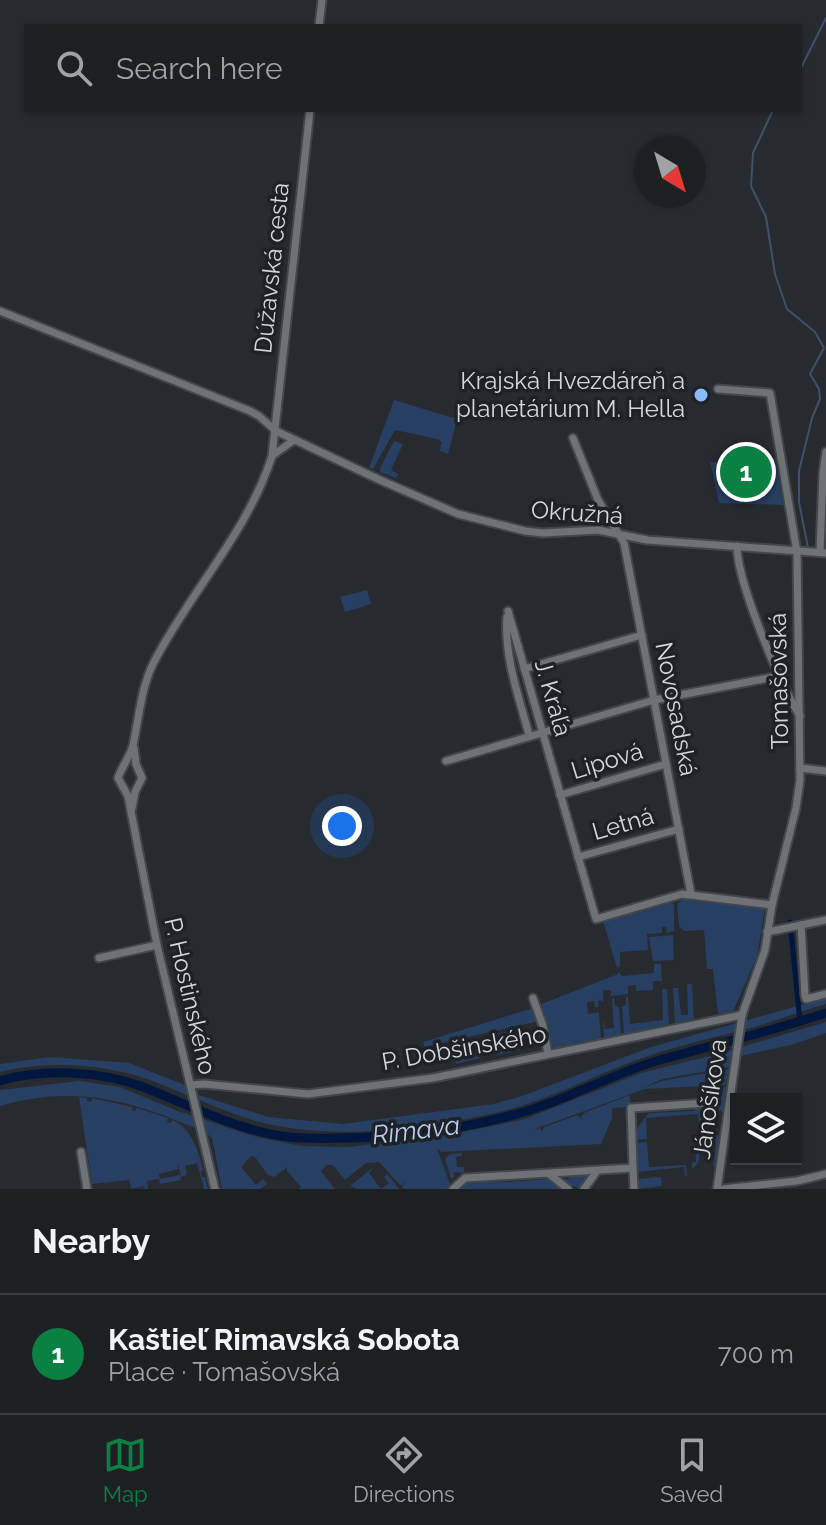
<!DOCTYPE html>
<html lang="en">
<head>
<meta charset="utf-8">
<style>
  body { margin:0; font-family:Raleway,sans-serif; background:#25282b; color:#f1f3f6 }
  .controls { position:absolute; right:24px; bottom:24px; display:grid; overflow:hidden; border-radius:0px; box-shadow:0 2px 6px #0004 }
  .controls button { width:72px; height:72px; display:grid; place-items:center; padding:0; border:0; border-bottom:2px solid #3b3e41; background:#1d2023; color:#f1f3f6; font:40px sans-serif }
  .compass { position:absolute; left:634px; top:136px; width:72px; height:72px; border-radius:50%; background:#1d2023; box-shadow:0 2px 6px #0004; rotate:142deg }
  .you { position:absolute; left:342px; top:826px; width:28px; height:28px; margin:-20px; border:6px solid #fff; border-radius:50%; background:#1a73e8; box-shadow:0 0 0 12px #1a73e833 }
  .badge { display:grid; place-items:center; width:52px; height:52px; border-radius:50%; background:#0b8043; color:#fff; font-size:26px; font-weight:700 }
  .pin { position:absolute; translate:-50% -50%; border:4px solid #fff; box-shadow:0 2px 8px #0006 }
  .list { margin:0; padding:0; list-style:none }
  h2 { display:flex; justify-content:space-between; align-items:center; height:104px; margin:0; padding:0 32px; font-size:34px }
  h2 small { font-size:26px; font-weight:400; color:#a0a3a6 }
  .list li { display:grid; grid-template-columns:52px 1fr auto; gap:24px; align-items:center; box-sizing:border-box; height:120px; padding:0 32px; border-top:2px solid #3b3e41 }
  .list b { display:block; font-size:30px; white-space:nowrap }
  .list p { margin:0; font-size:26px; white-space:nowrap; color:#a0a3a6 }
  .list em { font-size:26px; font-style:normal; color:#a0a3a6 }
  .icon { flex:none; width:44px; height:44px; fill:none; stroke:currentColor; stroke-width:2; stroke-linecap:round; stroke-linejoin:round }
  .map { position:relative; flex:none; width:826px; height:1189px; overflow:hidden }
  .search { position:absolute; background:#1d2023; box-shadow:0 2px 6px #0004; left:24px; right:24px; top:24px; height:88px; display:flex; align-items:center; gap:20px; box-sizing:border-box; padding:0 28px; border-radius:0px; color:#a0a3a6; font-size:30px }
  .sheet { height:224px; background:#1d2023 }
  nav { display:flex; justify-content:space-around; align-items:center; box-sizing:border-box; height:112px; border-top:2px solid #3b3e41; background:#1d2023; font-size:22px; color:#a0a3a6 }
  nav a { display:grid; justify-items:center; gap:4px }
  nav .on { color:#0b8043 }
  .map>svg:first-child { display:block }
  .green { fill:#273f62 }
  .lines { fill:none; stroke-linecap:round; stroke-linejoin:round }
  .stream { stroke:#40506c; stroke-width:2 }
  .canal { stroke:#00163e; stroke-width:5 }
  .river { stroke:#00163e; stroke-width:9 }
  .minor-casing { stroke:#434649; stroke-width:11 }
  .minor { stroke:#6e7277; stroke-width:7 }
  .poi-dot { fill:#8bb9fc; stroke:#1e2125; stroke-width:3 }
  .labels { text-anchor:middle; stroke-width:7; stroke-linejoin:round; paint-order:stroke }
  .street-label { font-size:24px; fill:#d4d6d9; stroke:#1e2125 }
  .poi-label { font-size:24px; fill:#d4d6d9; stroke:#1e2125; text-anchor:end }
  .water-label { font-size:26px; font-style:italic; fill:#b6cdef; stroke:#1e2125 }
</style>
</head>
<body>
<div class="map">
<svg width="826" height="1189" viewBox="0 0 826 1189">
  <rect width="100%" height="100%" fill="#272a2f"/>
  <g class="green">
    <polygon points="394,400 457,419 448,454 440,451 442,442 437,439 395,430 373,469 369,468"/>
    <polygon points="394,441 403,444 391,470 398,474 396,478 380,472 380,468"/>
    <polygon points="775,458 783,505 719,503 710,462"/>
    <polygon points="367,590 371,604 345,612 340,597"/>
    <polygon points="684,898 765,908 757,957 733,1011 718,1014 713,969 707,969 704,930 684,931 679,926 677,904"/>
    <polygon points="666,902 674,904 674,931 667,933 666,927 662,927 662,933 647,934 648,950 620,952 620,965 617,968 603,921"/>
    <polygon points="673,935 674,960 653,961 649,937"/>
    <polygon points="654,964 661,964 662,981 653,981 653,990 636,991 636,985 628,986 628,994 611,996 611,990 603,990 603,1002 599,999 598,1007 595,1007 594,1001 587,1002 588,1014 599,1012 601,1038 553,1048 550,1046 546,1022 539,1005 618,974 618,971 622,976 654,973"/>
    <polygon points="687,984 692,984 694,1019 675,1023 673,988 678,988 681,1015 688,1015"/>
    <polygon points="662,989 667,989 669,1024 624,1034 622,1007 626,1005 626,997 628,997 630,1024 663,1020"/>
    <polygon points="612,998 614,998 615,1006 619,1007 621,1034 604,1038 603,1017 605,1029 614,1028"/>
    <path d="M826,998V1004C801,1011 776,1021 751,1028C718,1037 684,1044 651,1055C609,1069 569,1090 527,1104C479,1120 392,1133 342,1132C309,1131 276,1128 246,1118C213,1107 182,1092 150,1080C105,1064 46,1060 0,1072V1064L50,1057L129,1063L185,1085L189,1092L269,1117L343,1124L494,1104L525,1095L651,1047Z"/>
    <polygon points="533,1008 539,1021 429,1046 426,1051 423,1042"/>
    <path d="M826,1022V1033L791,1045L731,1058L730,1067L662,1079L643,1088L662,1081L729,1069L725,1085L645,1089L532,1130L540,1128L542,1131L544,1127L578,1115L580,1118L584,1113L630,1095L631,1132L627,1135L626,1132L630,1130L629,1107L612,1108V1118L601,1144L441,1152L437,1148L451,1187L449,1189H404L402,1187L405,1179L401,1186L379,1162L366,1163L345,1180L333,1165H327L321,1171L335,1189H299L301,1187L287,1171V1167L274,1177L268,1175L255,1157L251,1156L241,1167L256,1185L263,1179L267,1184L260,1189H222L212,1138C201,1128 189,1126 175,1120C116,1095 60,1088 0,1106V1090L80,1081L120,1087L175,1110L253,1136L301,1146L350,1147L458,1133L525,1119L641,1073L718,1054Z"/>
    <polygon points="516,1029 516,1032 511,1033 513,1043 519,1042 520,1050 497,1055 495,1047 501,1046 499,1036 493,1037 492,1035"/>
    <polygon points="476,1038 476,1041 471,1042 473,1051 479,1051 480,1058 456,1064 454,1056 460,1054 458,1045 451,1044"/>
    <polygon points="727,1087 723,1111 704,1108 705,1131 719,1136 715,1166 713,1165 716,1145 702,1143 698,1163 692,1169 692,1163 696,1162 695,1141 700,1140 698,1114 646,1118 647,1139 634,1140 634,1132 649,1113 695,1111 695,1106 713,1104 713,1100 719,1099 719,1090 712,1088"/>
    <path d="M79,1097L87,1098V1101L91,1102L92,1098L132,1107V1110L135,1111L137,1108L168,1118L167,1122L171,1123L172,1120C192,1128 200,1154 203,1171H201L202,1177H205L208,1189H204L197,1163L185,1166L187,1175L181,1177L178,1164V1169L159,1174L160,1179L180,1175L181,1180L160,1184L159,1179L147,1181L148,1189H138L145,1188L144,1186L131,1189L129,1180L92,1184Z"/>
    <polygon points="647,1142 649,1167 686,1165 687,1176 685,1176 684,1167 637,1172 634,1143"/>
    <polygon points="462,1153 462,1156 456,1157 457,1167 464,1167 464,1173 454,1172 454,1178 451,1178 445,1159 450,1154"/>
    <polygon points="375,1166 369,1173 381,1189 389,1183 384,1177 387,1174 399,1189 357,1189 350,1186"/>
    <polygon points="591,1174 580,1189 558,1179 561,1175 563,1179 569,1179 569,1175"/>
    <polygon points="661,1177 662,1186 638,1189 637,1179"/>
    <polygon points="549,1179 565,1189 456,1189 467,1181 507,1182"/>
  </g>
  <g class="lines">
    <g class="stream">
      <polyline points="800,70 826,18"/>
      <polyline points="773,110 753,153 751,186 766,217 775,274 787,309 815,332 824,348 810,374 819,389 820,399 812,418 799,471 799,502 808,548"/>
    </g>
    <polyline class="canal" points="790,922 800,1022"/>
    <path class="river" d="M0,1081C44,1068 101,1071 143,1087C194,1107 249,1137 305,1138C378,1140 456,1132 527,1111C573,1097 616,1072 663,1059C717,1044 772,1031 826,1013"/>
    <g class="minor-casing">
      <g id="minor">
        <polyline points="319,26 322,0"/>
        <polyline points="0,311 250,411 259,416 276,431 380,480 458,514 525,531 543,533 598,530 647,540 826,553"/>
        <polyline points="573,438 598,500 624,543 691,894"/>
        <polyline points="273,455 294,440"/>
        <path d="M737,546C737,582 780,684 800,716"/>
        <polyline points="820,552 823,473 826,452"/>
        <polyline points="508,611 596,919 682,894 772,905"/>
        <path d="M507,617C504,657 519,697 529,735"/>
        <polyline points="524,669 642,635"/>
        <polyline points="446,761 654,700 779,676"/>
        <polyline points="800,768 826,771"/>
        <polyline points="560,795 666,764"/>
        <polyline points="132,808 135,792 142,778 136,764 134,748"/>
        <polyline points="578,857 679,829"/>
        <polyline points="801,925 805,996 806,999 826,994"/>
        <polyline points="767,932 826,920"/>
        <polyline points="99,958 157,945"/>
        <polyline points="533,998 543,1026 548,1054"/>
        <polyline points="191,1085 204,1084 308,1094 433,1078 742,1015"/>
        <polyline points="81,1152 87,1189"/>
        <polyline points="633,1168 634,1189"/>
        <polyline points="549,1174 568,1189"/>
        <path d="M215,1189L157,945L128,796L118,778C122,766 130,757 133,745C139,718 141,687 154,662C190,592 248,532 272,456L310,110"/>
        <polyline points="453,1189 465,1178 633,1168 631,1108 707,1103"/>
        <polyline points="584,1189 597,1171"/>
        <polyline points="717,1189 742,1015 765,950 772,905 796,808 800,780 797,552 770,393 718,389"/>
        <polyline points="723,1189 797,1181 826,1174"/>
      </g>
    </g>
    <use href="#minor" class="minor"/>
  </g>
  <circle class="poi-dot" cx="701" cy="395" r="8"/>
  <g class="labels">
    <g class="street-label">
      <text transform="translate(272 268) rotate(-84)" y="8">Dúžavská cesta</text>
      <text transform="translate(577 513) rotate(4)" y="8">Okružná</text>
      <text transform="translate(779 681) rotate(-91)" y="8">Tomašovská</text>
      <text transform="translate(553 698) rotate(74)" y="8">J. Kráľa</text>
      <text transform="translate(676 709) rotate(79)" y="8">Novosadská</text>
      <text transform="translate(607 761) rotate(-17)" y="8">Lipová</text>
      <text transform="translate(623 824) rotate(-16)" y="8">Letná</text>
      <text transform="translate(190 996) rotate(77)" y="8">P. Hostinského</text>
      <text transform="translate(464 1048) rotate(-10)" y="8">P. Dobšinského</text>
      <text transform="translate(710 1099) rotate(-82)" y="8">Jánošíkova</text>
    </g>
    <g class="poi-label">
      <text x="685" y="389">Krajská Hvezdáreň a<tspan x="685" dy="28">planetárium M. Hella</tspan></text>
    </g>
    <g class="water-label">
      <text transform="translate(416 1130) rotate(-7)" y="9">Rimava</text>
    </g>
  </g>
</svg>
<div class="controls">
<button><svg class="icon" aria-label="layers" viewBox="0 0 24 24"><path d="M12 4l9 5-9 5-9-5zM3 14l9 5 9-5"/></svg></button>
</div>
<svg class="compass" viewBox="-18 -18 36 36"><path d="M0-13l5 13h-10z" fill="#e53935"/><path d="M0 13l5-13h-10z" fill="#a0a3a6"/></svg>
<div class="you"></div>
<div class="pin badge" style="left:746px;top:472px">1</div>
<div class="search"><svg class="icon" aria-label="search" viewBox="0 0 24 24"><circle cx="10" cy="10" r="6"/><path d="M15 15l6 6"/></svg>Search here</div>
</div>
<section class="sheet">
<h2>Nearby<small></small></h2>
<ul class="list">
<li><span class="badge">1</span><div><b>Kaštieľ Rimavská Sobota</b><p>Place · Tomašovská</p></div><em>700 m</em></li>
</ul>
</section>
<nav>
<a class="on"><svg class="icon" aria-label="map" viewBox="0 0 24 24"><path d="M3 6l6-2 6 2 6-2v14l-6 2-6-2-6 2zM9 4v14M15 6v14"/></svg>Map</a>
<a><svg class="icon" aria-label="directions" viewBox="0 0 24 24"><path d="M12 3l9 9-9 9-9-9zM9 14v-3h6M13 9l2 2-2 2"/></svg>Directions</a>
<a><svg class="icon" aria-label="saved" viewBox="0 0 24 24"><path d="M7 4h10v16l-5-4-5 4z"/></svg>Saved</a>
</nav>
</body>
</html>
